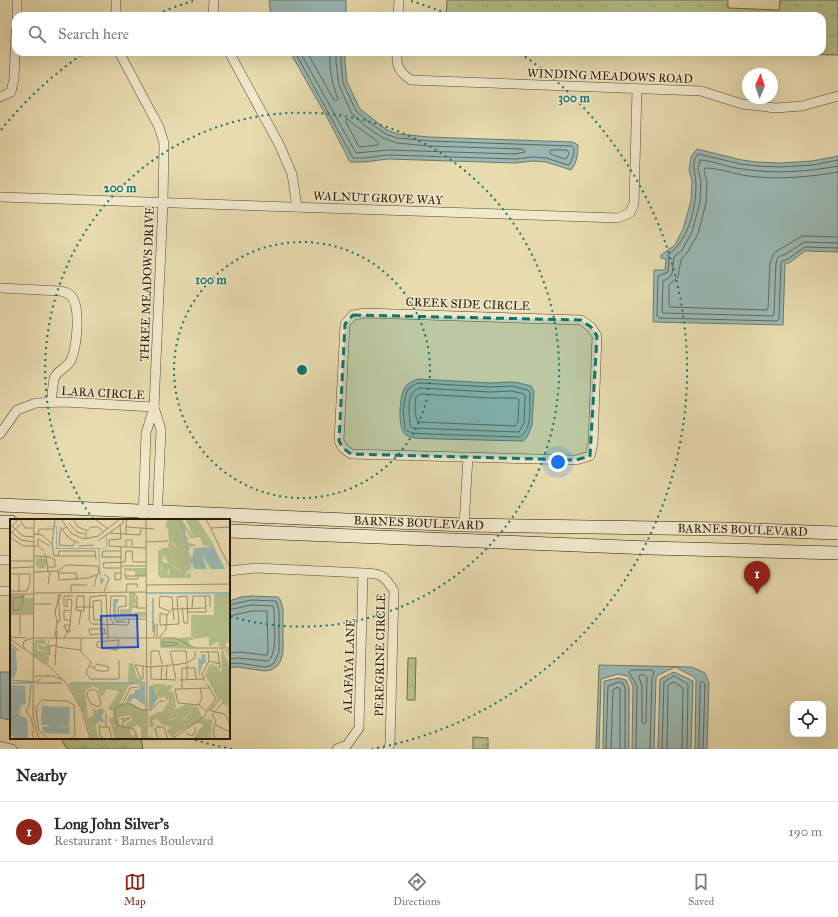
<!DOCTYPE html>
<html lang="en">
<head>
<meta charset="utf-8">
<style>
  body { margin:0; font-family:"IM FELL Great Primer",serif; background:#f7f7f7; color:#2b2b33 }
  .controls { position:absolute; right:12px; bottom:12px; display:grid; overflow:hidden; border-radius:8px; box-shadow:0 4px 16px #0002 }
  .controls button { width:36px; height:36px; display:grid; place-items:center; padding:0; border:0; border-bottom:1px solid #e1e1e2; background:#fff; color:#2b2b33; font:20px sans-serif }
  .compass { position:absolute; left:742px; top:68px; width:36px; height:36px; border-radius:50%; background:#fff; box-shadow:0 4px 16px #0002; rotate:2deg }
  .you { position:absolute; left:558px; top:462px; width:14px; height:14px; margin:-10px; border:3px solid #fff; border-radius:50%; background:#1a73e8; box-shadow:0 0 0 6px #1a73e833 }
  .badge { display:grid; place-items:center; width:26px; height:26px; border-radius:50%; background:#8f2418; color:#fff; font-size:13px; font-weight:700 }
  .pin { position:absolute; translate:-50% -33px; filter:drop-shadow(0 1px 2px #0008) }
  .pin::after { content:''; position:absolute; top:21px; width:14px; height:12px; background:inherit; clip-path:polygon(0 0,100% 0,50% 100%) }
  .list { margin:0; padding:0; list-style:none }
  h2 { display:flex; justify-content:space-between; align-items:center; height:52px; margin:0; padding:0 16px; font-size:17px }
  h2 small { font-size:13px; font-weight:400; color:#7c7c81 }
  .list li { display:grid; grid-template-columns:26px 1fr auto; gap:12px; align-items:center; box-sizing:border-box; height:60px; padding:0 16px; border-top:1px solid #e1e1e2 }
  .list b { display:block; font-size:15px; white-space:nowrap }
  .list p { margin:0; font-size:13px; white-space:nowrap; color:#7c7c81 }
  .list em { font-size:13px; font-style:normal; color:#7c7c81 }
  .icon { flex:none; width:22px; height:22px; fill:none; stroke:currentColor; stroke-width:2; stroke-linecap:round; stroke-linejoin:round }
  .map { position:relative; flex:none; width:838px; height:749px; overflow:hidden }
  .search { position:absolute; background:#fff; box-shadow:0 4px 16px #0002; left:12px; right:12px; top:12px; height:44px; display:flex; align-items:center; gap:10px; box-sizing:border-box; padding:0 14px; border-radius:12px; color:#7c7c81; font-size:15px }
  .sheet { height:112px; background:#fff }
  nav { display:flex; justify-content:space-around; align-items:center; box-sizing:border-box; height:56px; border-top:1px solid #e1e1e2; background:#fff; font-size:11px; color:#7c7c81 }
  nav a { display:grid; justify-items:center; gap:2px }
  nav .on { color:#8f2418 }
  .map>svg:first-child { display:block }
  .grass { fill:url(#grass-tufts); stroke:#6e6c48 }
  .wetland { fill:url(#wetland-marsh); stroke:#6e6c48 }
  .water { fill:#9ab9b4; stroke:#6d796e }
  .lines { fill:none; stroke-linecap:round; stroke-linejoin:round }
  .shore { stroke:#62685c; stroke-width:1 }
  .street-casing { stroke:#594930; stroke-width:10 }
  .secondary-casing { stroke:#291805; stroke-width:14 }
  .street { stroke:#f0e8cb; stroke-width:9 }
  .secondary { stroke:#f0e8cb; stroke-width:13 }
  .marked { fill:#0f766e; fill-opacity:0.2; stroke:#0f766e; stroke-width:3; stroke-dasharray:8 5; stroke-linejoin:round }
  .ring { fill:none; stroke:#0f766e; stroke-width:2; stroke-dasharray:2 4 }
  .labels { text-anchor:middle; stroke-width:3; stroke-linejoin:round; paint-order:stroke }
  .street-label { font-size:12px; fill:#291805; stroke:#f0e8cb }
  .inset-river { fill:none; stroke:#9ab9b4; stroke-width:2 }
  .inset-road { fill:none; stroke:#9c8e6b; stroke-width:1 }
  .view { fill:#1d4ed8; fill-opacity:0.15; stroke:#1d4ed8; stroke-width:2 }
  .inset-edge { fill:none; stroke:#291805; stroke-width:2 }
  .centre { fill:#0f766e; stroke:#f0e8cb; stroke-width:2 }
  .ring-label { font-size:12px; text-anchor:middle; font-weight:bold; fill:#0f766e; stroke:#f0e8cb; stroke-width:3; stroke-linejoin:round; paint-order:stroke }
</style>
</head>
<body>
<div class="map">
<svg width="838" height="749" viewBox="0 0 838 749">
  <defs>
    <pattern id="grass-tufts" width="24" height="20" patternUnits="userSpaceOnUse"><rect width="24" height="20" fill="#b4c08c"/><path d="M3 7l-1-3M5 7V3M7 7l1-3M15 17l-1-3M17 17v-4M19 17l1-3" fill="none" stroke="#9ba477"/></pattern>
    <pattern id="wetland-marsh" width="20" height="14" patternUnits="userSpaceOnUse"><rect width="20" height="14" fill="#b4c08c"/><path d="M1 5h8M5 5V1M11 12h8M15 12V8" fill="none" stroke="#9ba477"/></pattern>
  </defs>
  <rect width="100%" height="100%" fill="#e8dcaf"/>
  <filter id="stains"><feTurbulence type="fractalNoise" baseFrequency=".005" numOctaves="4"/><feColorMatrix values="0 0 0 0 .2 0 0 0 0 .09 0 0 0 0 .02 0 0 0 .5 -.17"/></filter>
  <radialGradient id="worn" r=".72"><stop offset=".6" stop-color="#630" stop-opacity="0"/><stop offset="1" stop-color="#630" stop-opacity=".3"/></radialGradient>
  <g class="grass">
    <polygon points="447,0 728,0 728,8 779,10 780,0 838,0 838,55 797,54 766,52 822,52 822,16 446,16"/>
    <polygon points="408,658 416,658 415,700 407,700"/>
    <polygon points="473,737 488,738 488,749 473,749"/>
  </g>
  <polygon class="wetland" points="63,738 141,738 143,749 67,749 62,741"/>
  <g class="water">
    <polygon points="269,0 346,0 346,16 271,16"/>
    <path d="M290,52H345V62L347,82L360,109L387,130L398,134L429,137L573,142L578,145C578,154 577,163 571,170L546,162L533,161L516,163L388,159L364,162H350L328,119Z"/>
    <polygon points="697,149 742,160 757,162 780,163 812,161 838,156 838,252 805,251 789,263 785,263 783,325 653,322 654,270 665,270 666,259 661,258 661,255 675,245 683,229 691,201 692,181 689,170 691,157"/>
    <path d="M419,379L490,383L512,382L519,383L531,386L534,391L532,425L527,437L523,441C495,440 467,440 439,439C429,438 414,440 406,435C397,430 399,393 406,386C410,382 414,380 419,379Z"/>
    <polygon points="251,596 278,597 281,601 283,609 283,653 280,662 277,666 271,670 264,671 238,667 229,668 229,601 241,597"/>
    <polygon points="599,665 692,667 705,673 709,683 707,749 695,749 696,680 694,677 675,667 658,675 656,678 654,749 632,749 633,686 628,676 618,674 601,679 599,749 596,749"/>
    <polygon points="0,672 11,672 11,720 0,718"/>
    <polygon points="674,672 693,681 691,749 658,749 660,679"/>
    <polygon points="619,678 626,680 629,687 629,749 603,749 604,681"/>
  </g>
  <g class="lines">
    <g class="shore">
      <polyline points="295,52 353,158 364,158 388,155 516,159 532,157 546,158 568,165 570,164 574,153 574,148 572,146 429,141 397,138 386,134 370,123 356,111 343,83 341,62 341,52"/>
      <polyline points="300,52 356,153 388,150 515,154 525,152 523,149 428,146 397,143 383,138 367,127 352,114 339,85 336,62 336,52"/>
      <path d="M307,52L334,100L336,101L338,99C332,84 329,69 330,52"/>
      <polygon points="347,119 378,142 378,145 359,147 346,122"/>
      <polygon points="551,150 567,150 569,153 567,158 565,159 550,154 550,152"/>
      <path d="M838,160L813,165L780,167L757,166L741,164L698,154C690,164 696,173 696,184C696,209 689,239 668,255L669,260L668,272L658,276L657,316L659,318L777,321L779,319L781,264L782,261L788,259L805,247L838,248"/>
      <path d="M838,166C807,172 774,174 742,169C730,168 711,160 700,160L698,170L701,181L700,202L692,232L682,250L674,257L672,274L669,278L663,281L662,312L664,313L773,316L774,314L776,263L778,257L786,254L804,242L838,243"/>
      <path d="M838,172C809,177 778,180 748,176C734,174 719,168 705,168L704,171L707,181L706,203L698,234L687,253L681,260L678,277L669,285V306L670,307L767,310L768,308L770,263L774,253L802,236L838,237"/>
      <path d="M420,383L490,387L512,386L528,390L530,393C529,406 533,429 520,437L427,434L412,433L407,431L405,429L403,410L406,394L408,389L413,385Z"/>
      <path d="M420,388L490,392L512,391L524,394L525,396L524,423L519,432L412,428L410,426C410,414 404,393 420,388Z"/>
      <path d="M421,394L490,398H516L519,400L518,422L515,426L418,422C414,414 415,406 416,397Z"/>
      <polyline points="229,605 251,600 276,601 279,610 279,652 274,663 270,666 264,667 238,663 229,664"/>
      <path d="M229,610L251,605L273,606L274,610C274,622 278,654 268,661L238,658L229,659"/>
      <polyline points="229,616 252,611 267,611 268,650 267,655 264,655 240,652 229,653"/>
      <polygon points="640,675 645,675 647,677 646,722 644,724 642,722 642,686 639,677"/>
      <polyline points="606,749 608,686 619,682 623,683 625,688 625,749"/>
      <polyline points="611,749 613,690 618,687 620,690 620,749"/>
      <polyline points="636,749 637,686 629,672 631,670 652,670 654,672 652,678 650,749"/>
      <polyline points="662,749 664,682 674,676 688,684 687,749"/>
      <polyline points="667,749 668,685 674,682 683,688 682,749"/>
      <polyline points="699,749 700,683 702,681 705,684 703,749"/>
    </g>
    <g class="street-casing">
      <g id="street">
        <polyline points="17,16 17,0"/>
        <polyline points="116,16 116,0"/>
        <polyline points="213,16 214,0"/>
        <polyline points="398,16 399,0"/>
        <polyline points="119,52 159,127 164,143 163,202 154,407 146,433 143,520"/>
        <polyline points="229,52 279,144 292,174 297,207"/>
        <path d="M397,52C396,66 399,72 411,80L701,91L742,104L776,108L802,106L838,96"/>
        <polyline points="0,97 11,92 14,78 16,31"/>
        <polyline points="0,197 618,218 630,213 634,203 637,89"/>
        <path d="M0,288L60,291C64,292 68,292 71,296C81,306 77,347 71,360C67,368 58,370 54,378L51,402"/>
        <polygon points="365,313 581,320 591,327 597,336 593,443 590,456 576,460 351,454 343,448 339,441 345,324 353,315"/>
        <polyline points="154,407 161,430 157,520"/>
        <polyline points="0,434 17,410 36,403 64,402 154,407"/>
        <polyline points="464,525 468,457"/>
        <polyline points="0,560 11,560"/>
        <path d="M229,571L256,568L363,573C381,573 385,576 394,591L390,743L388,749"/>
        <polyline points="0,591 11,591"/>
        <polyline points="0,746 12,749"/>
        <polyline points="337,749 347,745 359,728 363,573"/>
      </g>
    </g>
    <g class="secondary-casing">
      <g id="secondary">
        <path id="s1" d="M0,505L464,525L726,529L838,533"/>
        <polyline points="0,522 11,522"/>
        <polyline points="229,531 650,548 838,553"/>
      </g>
    </g>
    <use href="#street" class="street"/>
    <use href="#secondary" class="secondary"/>
  </g>
  <path class="marked" d="M353,315L581,320L591,327L597,336L590,456L576,460L351,454L343,448L339,441L345,324Z"/>
  <g class="ring">
    <circle cx="302" cy="370" r="128"/>
    <path d="M93 519A257 257 0 1 1 229 616"/>
    <path d="M232 749A385 385 0 0 1 189 738M1 130A385 385 0 0 1 84 53M152 16A385 385 0 0 1 193 1M411 1A385 385 0 0 1 452 16M520 53A385 385 0 0 1 372 749"/>
  </g>
  <g class="labels">
    <g class="street-label">
      <text transform="translate(610 76) rotate(2)" y="4">WINDING MEADOWS ROAD</text>
      <text transform="translate(378 198) rotate(2)" y="4">WALNUT GROVE WAY</text>
      <text transform="translate(147 284) rotate(-88)" y="4">THREE MEADOWS DRIVE</text>
      <text transform="translate(468 304) rotate(2)" y="4">CREEK SIDE CIRCLE</text>
      <text transform="translate(103 393) rotate(3)" y="4">LARA CIRCLE</text>
      <text dy="4" stroke="none"><textPath href="#s1" startOffset="419">BARNES BOULEVARD</textPath></text>
      <text dy="4" stroke="none"><textPath href="#s1" startOffset="743">BARNES BOULEVARD</textPath></text>
      <text transform="translate(380 655) rotate(-89)" y="4">PEREGRINE CIRCLE</text>
      <text transform="translate(349 666) rotate(-88)" y="4">ALAFAYA LANE</text>
    </g>
  </g>
  <g transform="translate(10 519)">
    <rect width="220" height="220" fill="#e8dcaf"/>
    <path d="M170,0H188L172,1L184,19H180L177,11L175,15L179,21L176,22ZM159,23L168,29L160,36L163,29L159,28L161,31L156,36V39L165,42L162,46L171,53L174,48L180,49L174,58L180,53L181,59H151L148,56V46L152,48L149,52L158,49V56L161,51L154,36L151,38L148,35V31H152L151,29H158ZM123,73L127,83L123,86H127V89H122V96L125,93H136V98H110V90H119V74ZM210,74H220V113H218L220,123L216,124V129L209,127L208,123H206L201,127H199V118L184,120L181,117V96H204V76ZM0,76H15V79H24L23,94H0ZM35,120L36,125H27V132L38,133L28,130V126H33V128L37,126L39,120V143L37,145L24,136L25,121ZM220,130V143L218,135L213,131L219,146L220,145V190L215,185L216,189L218,191L220,196V198L211,180L202,191H198L208,180L195,155L200,145L207,147L208,152H212L211,131ZM201,147L211,153V160L206,164L212,165V179L195,155L202,151ZM58,164H135L136,220H131V209L127,206L120,210L122,218L125,215L128,220H105L99,199L104,198L103,192L98,190L109,172L97,170L91,179L88,170L83,167L75,172L78,199L83,197V189L87,191L92,189L95,192L85,206L89,220H81L74,194ZM128,165L130,170L125,171L124,176L120,175L116,182L126,179L135,186L134,191L121,184H110L119,166ZM120,196L122,201L116,204V208L109,206V198ZM144,165L162,166L161,171L164,174L166,187L164,191L176,185L188,188L192,199L202,201L201,220L197,200L194,203V210H189L186,214L185,217L183,220L185,214L193,207L192,205L187,204L168,213L162,219L157,212L161,208L151,205L147,199L142,202L145,205L143,207V211L141,214L142,220L140,219L141,214L143,208H139V220V198L153,192L158,183L154,177L150,179L146,177L141,169ZM158,166L162,173L163,184L158,183L159,179L155,174L158,173L153,171L154,168L148,172L150,174L147,176L145,170L147,167L150,170ZM177,187L187,189V192H182L174,201L171,198L151,204L145,195L153,194L158,190L163,193L168,191Z" fill="#b4c08c" fill-rule="evenodd"/>
    <path d="M176,1H188L205,28L193,27L190,18L184,19ZM163,24L172,26L180,44V49L174,48L172,53L161,45L165,42L156,39L157,33L161,31L160,27L163,29L160,36L168,29ZM148,35L154,38L152,42L159,45L163,52L161,58L158,49L150,54L152,48L148,46ZM25.5 44a5.5 5.5 0 1 1 11 0a5.5 5.5 0 1 1-11 0ZM114,49H136V57H125V52H114ZM181,118L184,121H179V125L185,130L150,129V120ZM119,144H123L127,158L135,164H118Z" fill="#b4c08c"/>
    <path d="M158,0H170L176,23L187,26L181,28L177,25L181,47V54L172,26L159,23L158,10L155,7ZM202,145L212,154L211,160L206,164L214,166L212,179L195,156L202,151ZM145,166L150,170L152,166L156,168L161,166L159,172L163,174L162,184L164,187L159,185V178L154,175L157,172H153L154,168L149,172L152,174L151,178L147,176V171L143,169ZM121,185L135,202L133,206L125,198L123,200L121,196L106,195V189L110,186ZM175,187L187,189V192H182L170,203L173,198L160,200L157,205L151,204L144,197L147,193L153,194L156,190L163,193ZM197,200L202,203L199,211L200,220H184L189,210H194L193,205Z" fill="#b4c08c"/>
    <path d="M47,7V29H96V18L111,17L97,18V29L89,30L91,59L95,60L91,66V73L88,30H46V8H34ZM204,28L215,50H201L192,36L197,50H184L182,43L181,47L179,33L182,40L184,29ZM103,80H109L106,87L107,101L116,102V104H106L103,98ZM0,126L6,131L7,151L4,159H0ZM195,135L196,143L192,146L189,158L188,138L192,141L191,136ZM0,166L15,167L16,184L11,187L9,196L17,200L18,220H5L0,213ZM131,166L135,167V186L123,178L120,183H116L120,175H125V171L130,170ZM139,167H142L148,179L141,190H139ZM32,187L60,188L59,207L46,208H60L59,215L34,214L32,208L45,207L31,206ZM91,190L94,193L91,197L95,204L88,202L85,207L82,199L89,201L87,191Z" fill="#9ab9b4"/>
    <path class="inset-river" d="M170,0L179,32M137,74H220M143,79V113M0,164H22M26,164H52M60,164H135"/>
    <path class="inset-road" d="M10,0L15,9H24M24,0L23,198L29,220M51,0L62,15L74,20L88,17L110,0M63,0L68,8L76,11M85,0L98,10M136,0L137,220M196,0L220,49M59,4L67,13L75,15M110,6L111,20L99,21V27L136,29M2,7L13,17L24,18M50,8L60,20L69,24M56,8L50,12L49,26L63,27L65,23M116,8L144,10M0,9L9,0M201,9L220,8M2,14L11,21L24,23M100,14L130,16L131,10M0,15L11,5M24,15L32,16L42,25L44,37H86M28,15L29,10H43M116,16V2L119,0M0,18L13,27H28M76,20V12L81,8H88L94,13M88,22L113,4V0M136,23L158,22M42,25L45,0M69,27L84,26M111,27V54H105V61L111,60V54M116,27V21H122V27M34,32L28,27V20L40,27M111,32H93L92,38H111M34,34L36,37L38,52M24,37L40,38L45,41V48H38M48,37L49,32H85L86,40M0,42H23M56,46L88,47L89,55L78,59L49,61L48,52ZM111,47H136M0,49L24,48M111,49H94L93,44L115,43L116,32H122L123,43H136M24,53L48,52M115,53V57H136M48,54H66L67,61M0,55H20V63L17,72H0M9,55V73M94,55L99,59L94,73M116,57V60H128V57M38,65L40,52M136,66L220,65M84,68L87,55M61,73V66H77M116,73L117,65H127L128,69M123,73L127,78V89H136M24,74L136,73M0,75H24M13,75V84L9,91L3,92V79L13,78M96,76L98,120M67,77H74V92L66,91ZM80,78L79,101L82,105L118,106L119,100M80,78L97,76M91,81L92,101H84L83,82ZM24,85H41M58,88L54,87V77H63M66,88H83M182,89L183,77H200V88M60,92L54,91V100L61,102M159,92L149,88L150,77L162,78L164,101M178,93H196L195,77M0,95H23M157,96L150,94V106L169,105L167,78L177,77L178,104H174L172,88M47,103L45,93L48,81M147,105V118M69,106L71,92M104,106L100,98L101,77H116V87L108,88L109,100H136M59,109L60,113H57L54,106H61M94,114L95,110H79L80,116L98,114M10,116V95M0,118L17,119M45,118L47,103L50,102L48,76H51L49,81M144,118L145,104M23,119H165L185,129H220M54,119L60,107L62,81L57,80V88M71,119V133L81,143L76,153L80,160H109V141M149,119L156,110L157,96L162,90L196,89M0,120L40,148L57,165L72,191L80,220M109,121L107,131L87,128V123ZM0,124L9,132M168,126L153,127L152,123L169,124M47,128L71,131M16,130L13,127L14,122L23,119M149,132L152,145M160,132L163,146M161,132H176M176,132L177,144M198,132L199,142L210,145M190,133H208L210,150M40,136L39,127L47,126M177,144L185,139V132M45,146L47,112M141,146V132H149M163,146L166,160M163,146L177,144M177,146V161M80,147L86,151L89,152H98L99,148L87,145L84,149M133,147V160H131L125,146L141,148M139,148L162,146M141,148V160L166,161M23,157H43L51,160M0,161L27,163L31,159M151,161L152,147M156,161L157,147M169,161L194,160M195,162L192,155L199,142M21,166L19,186L16,192L21,199L24,212L22,216L25,220M172,169V149H185L186,160M83,170L87,172L91,184L89,188L81,185L77,177L78,172ZM113,184L120,169L128,168M189,186L192,178L190,169M197,191L206,180L197,165M197,191L215,195L220,205M196,192L189,186L168,184L165,170L200,169M89,205L90,217L94,220M206,206L220,213M96,207V194M89,208H99L102,220M113,209V203L120,199L111,200L114,202M176,214L182,217L186,210L184,208M38,220L29,211L27,201L26,188L32,181L57,182L64,186L65,216L62,220M128,220L124,210L107,206L104,193L106,188L118,184L131,191H141L150,182H155M148,220L145,210L147,208H154L158,220M162,220L195,197L197,192M205,220L203,212L206,202L202,196L213,183"/>
    <path class="view" d="M127,96L128,128L92,129L91,97Z"/>
    <rect width="220" height="220" class="inset-edge"/>
  </g>
  <circle cx="302" cy="370" r="6" class="centre"/>
  <g class="ring-label">
    <text x="574" y="102">300 m</text>
    <text x="120" y="192">200 m</text>
    <text x="211" y="284">100 m</text>
  </g>
  <rect width="100%" height="100%" filter="url(#stains)"/>
  <rect width="100%" height="100%" fill="url(#worn)"/>
</svg>
<div class="controls">
<button><svg class="icon" aria-label="locate" viewBox="0 0 24 24"><circle cx="12" cy="12" r="6"/><path d="M12 2v4M12 18v4M2 12h4M18 12h4"/></svg></button>
</div>
<svg class="compass" viewBox="-18 -18 36 36"><path d="M0-13l5 13h-10z" fill="#e53935"/><path d="M0 13l5-13h-10z" fill="#7c7c81"/></svg>
<div class="you"></div>
<div class="pin badge" style="left:757px;top:594px">1</div>
<div class="search"><svg class="icon" aria-label="search" viewBox="0 0 24 24"><circle cx="10" cy="10" r="6"/><path d="M15 15l6 6"/></svg>Search here</div>
</div>
<section class="sheet">
<h2>Nearby<small></small></h2>
<ul class="list">
<li><span class="badge">1</span><div><b>Long John Silver's</b><p>Restaurant · Barnes Boulevard</p></div><em>190 m</em></li>
</ul>
</section>
<nav>
<a class="on"><svg class="icon" aria-label="map" viewBox="0 0 24 24"><path d="M3 6l6-2 6 2 6-2v14l-6 2-6-2-6 2zM9 4v14M15 6v14"/></svg>Map</a>
<a><svg class="icon" aria-label="directions" viewBox="0 0 24 24"><path d="M12 3l9 9-9 9-9-9zM9 14v-3h6M13 9l2 2-2 2"/></svg>Directions</a>
<a><svg class="icon" aria-label="saved" viewBox="0 0 24 24"><path d="M7 4h10v16l-5-4-5 4z"/></svg>Saved</a>
</nav>
</body>
</html>
